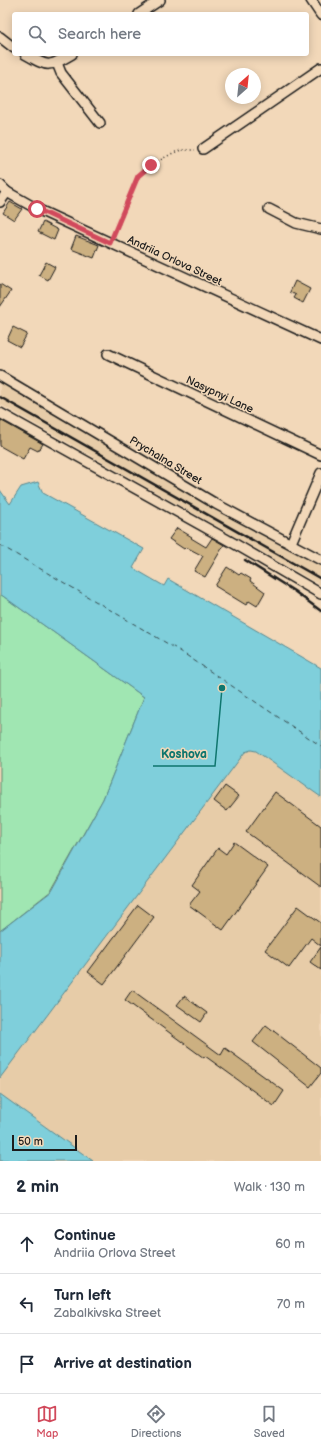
<!DOCTYPE html>
<html lang="en">
<head>
<meta charset="utf-8">
<style>
  body { margin:0; font-family:"Balsamiq Sans",sans-serif; background:#f6f6f7; color:#1f2937 }
  .compass { position:absolute; left:225px; top:68px; width:36px; height:36px; border-radius:50%; background:#fff; box-shadow:0 2px 10px #0003; rotate:27deg }
  .scale { position:absolute; left:12px; bottom:10px; width:65px; box-sizing:border-box; padding-left:4px; border:2px solid #1c1c1c; border-top:0; font-size:11px; line-height:14px; white-space:nowrap; color:#1c1c1c; -webkit-text-stroke:3px #f2d8b9; paint-order:stroke }
  .stop { position:absolute; width:12px; height:12px; margin:-9px; border:3px solid #d1495b; border-radius:50%; background:#fff }
  .stop.end { background:#d1495b; border-color:#fff; box-shadow:0 1px 4px #0008 }
  .list { margin:0; padding:0; list-style:none }
  h2 { display:flex; justify-content:space-between; align-items:center; height:52px; margin:0; padding:0 16px; font-size:17px }
  h2 small { font-size:13px; font-weight:400; color:#747a83 }
  .list li { display:grid; grid-template-columns:26px 1fr auto; gap:12px; align-items:center; box-sizing:border-box; height:60px; padding:0 16px; border-top:1px solid #e0e1e3 }
  .list b { display:block; font-size:15px; white-space:nowrap }
  .list p { margin:0; font-size:13px; white-space:nowrap; color:#747a83 }
  .list em { font-size:13px; font-style:normal; color:#747a83 }
  .icon { flex:none; width:22px; height:22px; fill:none; stroke:currentColor; stroke-width:2; stroke-linecap:round; stroke-linejoin:round }
  .map { position:relative; flex:none; width:321px; height:1161px; overflow:hidden }
  .search { position:absolute; background:#fff; box-shadow:0 2px 10px #0003; left:12px; right:12px; top:12px; height:44px; display:flex; align-items:center; gap:10px; box-sizing:border-box; padding:0 14px; border-radius:4px; color:#747a83; font-size:15px }
  .sheet { height:232px; background:#fff }
  nav { display:flex; justify-content:space-around; align-items:center; box-sizing:border-box; height:56px; border-top:1px solid #e0e1e3; background:#fff; font-size:11px; color:#747a83 }
  nav a { display:grid; justify-items:center; gap:2px }
  nav .on { color:#d1495b }
  .map>svg:first-child { display:block }
  .built { fill:#e7cca8 }
  .green { fill:#a0e6b2; stroke:#5e8167 }
  .water { fill:#7fcfdb; stroke:#57878f }
  .lines { fill:none; stroke-linecap:round; stroke-linejoin:round }
  .ferry { stroke:#35494c; stroke-width:1; stroke-dasharray:5 4; stroke-linecap:butt }
  .building { fill:#ccb081; stroke:#1c1c1c }
  .minor-casing { stroke:#1c1c1c; stroke-width:12 }
  .path { stroke:#1c1c1c; stroke-width:1.5; stroke-dasharray:1 3; stroke-linecap:butt }
  .minor { stroke:#f2d8b9; stroke-width:9 }
  .rail { stroke:#1c1c1c; stroke-width:2.5 }
  .route { stroke:#d1495b; stroke-width:5 }
  .labels { text-anchor:middle; stroke-width:3; stroke-linejoin:round; paint-order:stroke }
  .street-label { font-size:11px; fill:#1c1c1c; stroke:#f2d8b9 }
  .leader { fill:none; stroke:#0f766e; stroke-width:1.5 }
  .callout-dot { fill:#0f766e; stroke:#f2d8b9; stroke-width:1.5 }
  .callout-label { font-size:12px; text-anchor:middle; font-weight:bold; fill:#0f766e; stroke:#f2d8b9; stroke-width:3; stroke-linejoin:round; paint-order:stroke }
</style>
</head>
<body>
<div class="map">
<svg width="321" height="1161" viewBox="0 0 321 1161">
  <rect width="100%" height="100%" fill="#f2d8b9"/>
  <filter id="ink" filterUnits="userSpaceOnUse"><feTurbulence type="fractalNoise" baseFrequency=".025" numOctaves="2"/><feDisplacementMap in="SourceGraphic" scale="8" xChannelSelector="R" yChannelSelector="G"/><feConvolveMatrix kernelMatrix="1 2 1 2 8 2 1 2 1" color-interpolation-filters="sRGB"/></filter>
  <g filter="url(#ink)">
    <g class="built">
      <polygon points="0,383 321,562 321,585 0,404"/>
      <polygon points="251,750 256,751 321,797 321,1161 93,1161 0,1094 0,1078 245,752"/>
    </g>
    <polygon class="green" points="0,594 144,697 103,799 51,891 0,931"/>
    <g class="water">
      <polygon points="38,482 43,493 144,549 133,568 164,586 168,579 321,668 321,797 256,751 251,750 245,752 0,1078 0,931 52,891 103,799 144,697 0,594 0,490 10,504 21,487"/>
      <polygon points="0,1094 93,1161 0,1161"/>
    </g>
    <g class="lines">
      <polyline class="ferry" points="0,545 180,651 321,746"/>
    </g>
    <g class="building">
      <polygon points="10,202 22,209 14,220 3,213"/>
      <polygon points="43,222 58,230 54,240 38,232"/>
      <polygon points="76,236 99,245 94,258 71,249"/>
      <polygon points="46,262 55,267 48,280 39,275"/>
      <polygon points="295,281 310,289 303,303 294,298 296,295 290,292"/>
      <polygon points="0,284 11,291 0,307"/>
      <polygon points="13,327 27,334 20,347 7,340"/>
      <polygon points="0,420 43,444 38,451 30,447 23,459 0,446"/>
      <polygon points="177,528 192,537 191,538 206,547 212,538 224,545 205,577 194,571 203,556 186,547 184,549 169,539"/>
      <polygon points="227,567 239,575 241,573 251,579 250,581 265,592 257,606 249,601 246,605 215,586"/>
      <polygon points="225,786 239,796 227,811 214,801"/>
      <polygon points="275,792 321,826 321,887 246,832"/>
      <polygon points="234,842 268,867 223,930 189,905 200,891 192,885 218,848 226,854"/>
      <polygon points="138,905 154,917 104,984 88,972"/>
      <polygon points="298,906 321,923 321,946 311,938 289,968 265,950"/>
      <polygon points="321,947 321,970 310,962"/>
      <polygon points="132,990 221,1055 225,1048 284,1091 274,1106 205,1056 204,1058 125,1000"/>
      <polygon points="184,996 207,1013 201,1022 177,1005"/>
      <polygon points="266,1025 321,1068 321,1073 310,1087 253,1042"/>
    </g>
    <g class="lines">
      <g class="minor-casing">
        <g id="minor">
          <polyline points="311,0 321,15"/>
          <polyline points="139,14 160,0"/>
          <polyline points="0,37 14,48"/>
          <path d="M25,54C48,67 48,68 72,54"/>
          <polyline points="57,63 61,73 100,123"/>
          <polyline points="203,149 321,68"/>
          <polyline points="0,185 7,192 37,209 321,340"/>
          <polyline points="0,202 7,192"/>
          <polyline points="269,209 296,223 321,229"/>
          <polyline points="108,354 321,455"/>
          <polyline points="0,376 216,504 321,560"/>
          <polyline points="0,413 235,544 321,594"/>
          <polyline points="291,543 321,473"/>
        </g>
      </g>
      <polyline class="path" points="114,235 138,176 151,165 173,153 181,150 195,150"/>
      <use href="#minor" class="minor"/>
      <g class="rail">
        <polyline points="0,397 321,579"/>
        <polyline points="245,560 294,591 321,611"/>
      </g>
    </g>
  </g>
  <g class="lines" filter="url(#ink)">
    <polyline class="route" points="37,209 110,243 138,176 151,165"/>
  </g>
  <g class="labels">
    <g class="street-label">
      <text transform="translate(175 260) rotate(25)" y="4">Andriia Orlova Street</text>
      <text transform="translate(220 394) rotate(25)" y="4">Nasypnyi Lane</text>
      <text transform="translate(166 460) rotate(31)" y="4">Prychalna Street</text>
    </g>
  </g>
  <path class="leader" d="M222 688L215 766H153"/>
  <circle class="callout-dot" cx="222" cy="688" r="4"/>
  <g class="callout-label">
    <text x="184" y="758">Koshova</text>
  </g>
</svg>
<svg class="compass" viewBox="-18 -18 36 36"><path d="M0-13l5 13h-10z" fill="#e53935"/><path d="M0 13l5-13h-10z" fill="#747a83"/></svg>
<div class="scale">50 m</div>
<div class="stop" style="left:37px;top:209px"></div>
<div class="stop end" style="left:151px;top:165px"></div>
<div class="search"><svg class="icon" aria-label="search" viewBox="0 0 24 24"><circle cx="10" cy="10" r="6"/><path d="M15 15l6 6"/></svg>Search here</div>
</div>
<section class="sheet">
<h2>2 min<small>Walk · 130 m</small></h2>
<ul class="list">
<li><svg class="icon" aria-label="ahead" viewBox="0 0 24 24"><path d="M12 20V5M6 11l6-6 6 6"/></svg><div><b>Continue</b><p>Andriia Orlova Street</p></div><em>60 m</em></li>
<li><svg class="icon" aria-label="left" viewBox="0 0 24 24"><path d="M17 20v-9H6M10 6l-5 5 5 5"/></svg><div><b>Turn left</b><p>Zabalkivska Street</p></div><em>70 m</em></li>
<li><svg class="icon" aria-label="arrive" viewBox="0 0 24 24"><path d="M6 21V4h12l-3 4 3 4H6"/></svg><div><b>Arrive at destination</b></div></li>
</ul>
</section>
<nav>
<a class="on"><svg class="icon" aria-label="map" viewBox="0 0 24 24"><path d="M3 6l6-2 6 2 6-2v14l-6 2-6-2-6 2zM9 4v14M15 6v14"/></svg>Map</a>
<a><svg class="icon" aria-label="directions" viewBox="0 0 24 24"><path d="M12 3l9 9-9 9-9-9zM9 14v-3h6M13 9l2 2-2 2"/></svg>Directions</a>
<a><svg class="icon" aria-label="saved" viewBox="0 0 24 24"><path d="M7 4h10v16l-5-4-5 4z"/></svg>Saved</a>
</nav>
</body>
</html>
